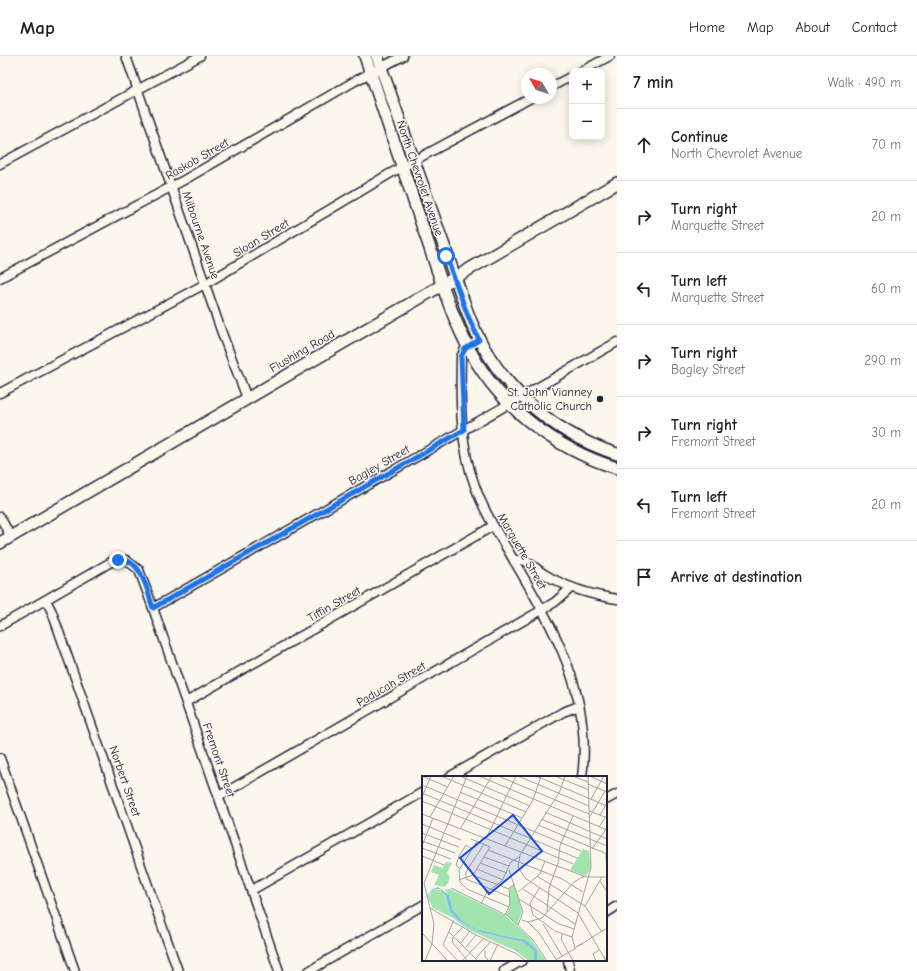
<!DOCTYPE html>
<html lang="en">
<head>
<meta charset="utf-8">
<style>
  body { margin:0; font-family:"Comic Neue",sans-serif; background:#f2f2f2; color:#222 }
  .controls { position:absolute; right:12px; top:12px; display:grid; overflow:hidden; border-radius:8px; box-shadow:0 2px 10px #0003 }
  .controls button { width:36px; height:36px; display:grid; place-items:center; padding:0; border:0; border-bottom:1px solid #e0e0e0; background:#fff; color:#222; font:20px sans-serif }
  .compass { position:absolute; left:521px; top:12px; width:36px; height:36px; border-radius:50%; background:#fff; box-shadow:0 2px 10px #0003; rotate:309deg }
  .stop { position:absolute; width:12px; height:12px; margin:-9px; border:3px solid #1a73e8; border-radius:50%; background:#fff }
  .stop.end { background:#1a73e8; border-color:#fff; box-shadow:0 1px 4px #0008 }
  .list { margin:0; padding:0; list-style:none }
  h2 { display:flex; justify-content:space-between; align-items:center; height:52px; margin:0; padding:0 16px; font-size:17px }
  h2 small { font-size:13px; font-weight:400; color:#767676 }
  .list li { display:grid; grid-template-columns:26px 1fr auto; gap:12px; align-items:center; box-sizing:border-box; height:72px; padding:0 16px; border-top:1px solid #e0e0e0 }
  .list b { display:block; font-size:15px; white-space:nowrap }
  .list p { margin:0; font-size:13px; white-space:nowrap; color:#767676 }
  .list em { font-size:13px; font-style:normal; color:#767676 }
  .icon { flex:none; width:22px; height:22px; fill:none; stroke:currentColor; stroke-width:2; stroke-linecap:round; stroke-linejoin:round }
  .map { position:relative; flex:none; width:617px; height:915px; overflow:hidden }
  header { display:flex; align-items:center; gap:24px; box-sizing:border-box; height:56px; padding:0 20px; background:#fff; border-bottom:1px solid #e0e0e0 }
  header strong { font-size:19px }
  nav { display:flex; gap:22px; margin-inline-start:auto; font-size:14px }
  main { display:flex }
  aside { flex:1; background:#fff }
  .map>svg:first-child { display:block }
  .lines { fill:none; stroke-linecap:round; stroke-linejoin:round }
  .street-casing { stroke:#22223b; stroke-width:11 }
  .secondary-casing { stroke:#22223b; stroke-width:14 }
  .street { stroke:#fbf7ec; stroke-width:8 }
  .secondary { stroke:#fbf7ec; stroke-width:11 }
  .route { stroke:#1a73e8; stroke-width:5 }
  .poi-dot { fill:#22223b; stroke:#fbf7ec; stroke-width:1.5 }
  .labels { text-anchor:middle; stroke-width:3; stroke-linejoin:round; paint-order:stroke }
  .street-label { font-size:12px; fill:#22223b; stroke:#fbf7ec }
  .poi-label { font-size:12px; fill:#22223b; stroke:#fbf7ec; text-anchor:end }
  .inset-road { fill:none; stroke:#a4a2a5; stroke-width:1 }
  .view { fill:#1d4ed8; fill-opacity:0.15; stroke:#1d4ed8; stroke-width:2 }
  .inset-edge { fill:none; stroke:#22223b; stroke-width:2 }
</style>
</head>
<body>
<header>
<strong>Map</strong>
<nav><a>Home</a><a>Map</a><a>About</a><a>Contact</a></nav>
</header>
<main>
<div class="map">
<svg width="617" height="915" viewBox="0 0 617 915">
  <rect width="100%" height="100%" fill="#fbf7ec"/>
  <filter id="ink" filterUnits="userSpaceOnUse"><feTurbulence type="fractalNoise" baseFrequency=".025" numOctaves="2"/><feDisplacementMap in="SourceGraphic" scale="8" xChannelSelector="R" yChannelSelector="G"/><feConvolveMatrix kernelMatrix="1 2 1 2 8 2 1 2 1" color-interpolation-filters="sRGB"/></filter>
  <g filter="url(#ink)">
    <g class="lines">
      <g class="street-casing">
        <g id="street">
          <polyline points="126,0 223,280 247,342"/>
          <polyline points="582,15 610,0"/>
          <polyline points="551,31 572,20"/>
          <polyline points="0,108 200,0"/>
          <polyline points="0,222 184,124 355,25 403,0"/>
          <path d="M479,284L465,293L461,301C460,343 460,391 475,430C484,456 499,479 513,503C553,571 593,638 582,721"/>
          <polyline points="0,337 205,228 391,117 531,42"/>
          <polyline points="0,461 11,481"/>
          <path d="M514,505C525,500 536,513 544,518C567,532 591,539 617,543"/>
          <polyline points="46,544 52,556 178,915"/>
          <polyline points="153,552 617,286"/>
          <polyline points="0,570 111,506 126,504 139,514 153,552 279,915"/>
          <polyline points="186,646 493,470"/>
          <polyline points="0,702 75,915"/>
          <polyline points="449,721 563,656 579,650"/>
          <polyline points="219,740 535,558 555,546 571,532"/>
          <polyline points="606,744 617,738"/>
          <polyline points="252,834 423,736"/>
          <polyline points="606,857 617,850"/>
          <polyline points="568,904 570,915"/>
          <polyline points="309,915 423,849"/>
          <polyline points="504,915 523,904"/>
        </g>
      </g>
      <g class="secondary-casing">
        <g id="secondary">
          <path d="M365,0C385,58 404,117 424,175C438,214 449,255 468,291C498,350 555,393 617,412"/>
          <path d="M377,0L467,255C492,324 548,376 617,398"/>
          <polyline points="0,487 617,127"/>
        </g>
      </g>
      <use href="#street" class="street"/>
      <use href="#secondary" class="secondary"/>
    </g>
  </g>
  <g class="lines" filter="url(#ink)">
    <path class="route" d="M118,504C142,501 147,535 153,552L464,374L461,301L465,293L479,284L468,260L446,200"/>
  </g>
  <circle class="poi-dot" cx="600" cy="343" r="4"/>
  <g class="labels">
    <g class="street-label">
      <text transform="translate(197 103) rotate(-30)" y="4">Raskob Street</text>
      <text transform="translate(420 122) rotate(71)" y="4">North Chevrolet Avenue</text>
      <text transform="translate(201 179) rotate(71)" y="4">Milbourne Avenue</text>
      <text transform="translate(261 182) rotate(-31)" y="4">Sloan Street</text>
      <text transform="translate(302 295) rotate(-30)" y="4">Flushing Road</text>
      <text transform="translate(379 409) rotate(-30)" y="4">Bagley Street</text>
      <text transform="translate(522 495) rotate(60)" y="4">Marquette Street</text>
      <text transform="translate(334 548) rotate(-30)" y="4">Tiffin Street</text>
      <text transform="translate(391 628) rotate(-30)" y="4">Paducah Street</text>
      <text transform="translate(219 704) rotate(71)" y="4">Fremont Street</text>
      <text transform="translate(125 725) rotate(71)" y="4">Norbert Street</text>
    </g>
    <g class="poi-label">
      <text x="592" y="340">St. John Vianney<tspan x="592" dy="14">Catholic Church</tspan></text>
    </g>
  </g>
  <g transform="translate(422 720)">
    <rect width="185" height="185" fill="#fbf7ec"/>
    <path d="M161,73L167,75L169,92L164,100L148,94ZM92,108L100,136L95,149L84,138L87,133L88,112ZM13,113L21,115L28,136L36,144L57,156L101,166L112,175V185H107L92,174L45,153L31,142L11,132L5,121ZM28,113L84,140L108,162L124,185H115V174L99,163L54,153L41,145L31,134L27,119L23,114Z" fill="#a1e4ae"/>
    <path d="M24,86L30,87L25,97L28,100L26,107L23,111L12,109L17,99L9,96L12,89L20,92Z" fill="#a1e4ae"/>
    <path d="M16,111L27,119L31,134L41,145L54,153L103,164L115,174V185H112V175L101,166L57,156L36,144L28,136L23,119L18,113H13L0,124L11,113Z" fill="#80c3e1"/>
    <path class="inset-road" d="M0,0L26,11M19,0L104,36M38,0L108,30M57,0L185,54M76,0L167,38M96,0L167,30M114,0L185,30M133,0L167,14M143,0L138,15L98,79L96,91L103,102L156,137L184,185L182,180M151,0L166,6M168,0L185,8M166,8L185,16M0,9L159,75M38,16L100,42M0,17L155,82M0,21L9,0M169,23L182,0M0,25L151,88M167,35L183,41M123,36L185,63M0,38L164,101H185M178,39L185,27M8,41L32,0M167,42L183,15M119,43L185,70M0,48L39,64M116,49L185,78M177,51L185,39M38,53L70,0M0,57L37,71M64,63L94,0M0,65L33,77M55,65L37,94L38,106L45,113L87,131M62,68L44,96V103L88,121M0,70L11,42M83,70L111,24L119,0M0,72L29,83M170,73L185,52M66,74L140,103L161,116M184,78L185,103M0,80L22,89M62,81L87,90M58,87L85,97M38,93L34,89L37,80L44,69L50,73M55,93L81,104M87,94L101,136L96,149M50,99L87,113M115,100L163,130L180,156M37,104L51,99L68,71L49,63M178,105L185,116M118,111L108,127L111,139L133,155L150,161M29,112L86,140L111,164L125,185M101,113L153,148M96,116L118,98L123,85M97,123L137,148L152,153M59,128L65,116L80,105L89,86L97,81M163,130L180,101M8,132L54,159L95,178L104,185M125,136L127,112L136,87L138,70L151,40M83,139L88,128L87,112L93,108M32,144L21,169L36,185M100,144L106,146L117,157L134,183M106,146L120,142L152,106L162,100M121,148L140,180M41,151L31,161L30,166L46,185M27,156L56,185M0,157L26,185M140,158L139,163L151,185M39,167L48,155M161,167L185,152M161,167L160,168L154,171ZM44,171L54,159M153,172L150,161L169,91L166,0M63,174V181L67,185M54,182L69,165M3,185L10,168L12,148L2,107L45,0M40,185L62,162M68,185L76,168M132,185L154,172M174,185L171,178L177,174"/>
    <path class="view" d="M91,39L120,75L67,118L38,82Z"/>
    <rect width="185" height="185" class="inset-edge"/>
  </g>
</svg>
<div class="controls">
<button>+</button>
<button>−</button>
</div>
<svg class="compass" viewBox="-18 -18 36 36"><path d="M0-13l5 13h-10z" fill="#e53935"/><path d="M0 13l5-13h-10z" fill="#767676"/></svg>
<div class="stop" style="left:446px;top:200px"></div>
<div class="stop end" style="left:118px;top:504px"></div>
</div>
<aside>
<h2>7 min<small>Walk · 490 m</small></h2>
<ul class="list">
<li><svg class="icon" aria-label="ahead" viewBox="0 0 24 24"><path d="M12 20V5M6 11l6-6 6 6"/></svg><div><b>Continue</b><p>North Chevrolet Avenue</p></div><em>70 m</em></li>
<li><svg class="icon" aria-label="right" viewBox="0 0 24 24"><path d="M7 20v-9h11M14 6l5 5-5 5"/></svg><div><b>Turn right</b><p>Marquette Street</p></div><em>20 m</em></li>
<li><svg class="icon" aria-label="left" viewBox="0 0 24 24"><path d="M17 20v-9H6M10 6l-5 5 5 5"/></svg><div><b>Turn left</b><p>Marquette Street</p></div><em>60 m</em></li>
<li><svg class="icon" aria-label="right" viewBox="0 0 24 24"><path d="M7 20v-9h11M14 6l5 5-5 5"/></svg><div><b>Turn right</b><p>Bagley Street</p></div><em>290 m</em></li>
<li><svg class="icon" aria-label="right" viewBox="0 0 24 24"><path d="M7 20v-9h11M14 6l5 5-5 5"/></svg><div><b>Turn right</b><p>Fremont Street</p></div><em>30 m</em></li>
<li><svg class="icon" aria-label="left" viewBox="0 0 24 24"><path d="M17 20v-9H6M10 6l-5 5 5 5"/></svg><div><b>Turn left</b><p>Fremont Street</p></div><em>20 m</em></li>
<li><svg class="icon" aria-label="arrive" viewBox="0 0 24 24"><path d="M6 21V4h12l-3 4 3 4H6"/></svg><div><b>Arrive at destination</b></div></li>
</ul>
</aside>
</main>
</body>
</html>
